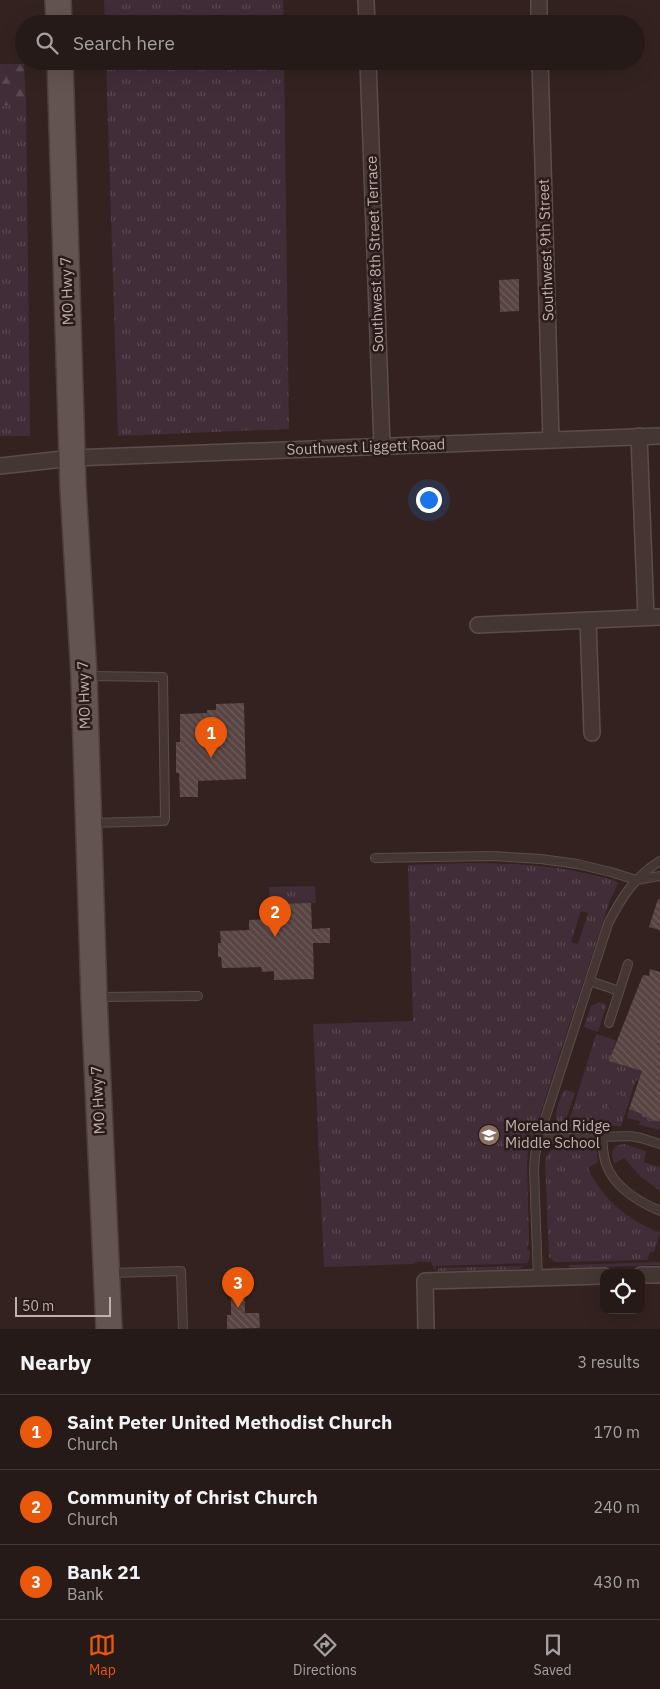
<!DOCTYPE html>
<html lang="en">
<head>
<meta charset="utf-8">
<style>
  body { margin:0; font-family:"IBM Plex Sans",sans-serif; background:#322725; color:#f1f3f6 }
  .controls { position:absolute; right:15px; bottom:15px; display:grid; overflow:hidden; border-radius:10px; box-shadow:0 5px 20px #0002 }
  .controls button { width:45px; height:45px; display:grid; place-items:center; padding:0; border:0; border-bottom:1px solid #423837; background:#261a18; color:#f1f3f6; font:25px sans-serif }
  .scale { position:absolute; left:15px; bottom:12px; width:96px; box-sizing:border-box; padding-left:5px; border:2px solid #c1b0ad; border-top:0; font-size:14px; line-height:18px; white-space:nowrap; color:#c1b0ad; -webkit-text-stroke:4px #281b19; paint-order:stroke }
  .you { position:absolute; left:428px; top:499px; width:18px; height:18px; margin:-12px; border:4px solid #fff; border-radius:50%; background:#1a73e8; box-shadow:0 0 0 8px #1a73e833 }
  .badge { display:grid; place-items:center; width:32px; height:32px; border-radius:50%; background:#ea580c; color:#fff; font-size:16px; font-weight:700 }
  .pin { position:absolute; translate:-50% -41px; filter:drop-shadow(0 1px 2px #0008) }
  .pin::after { content:''; position:absolute; top:26px; width:18px; height:15px; background:inherit; clip-path:polygon(0 0,100% 0,50% 100%) }
  .list { margin:0; padding:0; list-style:none }
  h2 { display:flex; justify-content:space-between; align-items:center; height:65px; margin:0; padding:0 20px; font-size:21px }
  h2 small { font-size:16px; font-weight:400; color:#a4a1a2 }
  .list li { display:grid; grid-template-columns:32px 1fr auto; gap:15px; align-items:center; box-sizing:border-box; height:75px; padding:0 20px; border-top:1px solid #423837 }
  .list b { display:block; font-size:19px; white-space:nowrap }
  .list p { margin:0; font-size:16px; white-space:nowrap; color:#a4a1a2 }
  .list em { font-size:16px; font-style:normal; color:#a4a1a2 }
  .icon { flex:none; width:28px; height:28px; fill:none; stroke:currentColor; stroke-width:2; stroke-linecap:round; stroke-linejoin:round }
  .map { position:relative; flex:none; width:660px; height:1329px; overflow:hidden }
  .search { position:absolute; background:#261a18; box-shadow:0 5px 20px #0002; left:15px; right:15px; top:15px; height:55px; display:flex; align-items:center; gap:12px; box-sizing:border-box; padding:0 18px; border-radius:28px; color:#a4a1a2; font-size:19px }
  .sheet { height:290px; background:#261a18 }
  nav { display:flex; justify-content:space-around; align-items:center; box-sizing:border-box; height:70px; border-top:1px solid #423837; background:#261a18; font-size:14px; color:#a4a1a2 }
  nav a { display:grid; justify-items:center; gap:2px }
  nav .on { color:#ea580c }
  .map>svg:first-child { display:block }
  .grass { fill:url(#grass-tufts); fill-rule:evenodd }
  .forest { fill:url(#forest-firs) }
  .garden { fill:#412d38 }
  .building { fill:url(#building-back-hatch) }
  .lines { fill:none; stroke-linecap:round; stroke-linejoin:round }
  .service-casing { stroke:#5c4d4b; stroke-width:10 }
  .minor-casing { stroke:#5c4d4b; stroke-width:18 }
  .primary-casing { stroke:#4d3f3d; stroke-width:28 }
  .service { stroke:#443633; stroke-width:8 }
  .minor { stroke:#443633; stroke-width:15 }
  .primary { stroke:#645451; stroke-width:25 }
  .labels { text-anchor:middle; stroke-width:5; stroke-linejoin:round; paint-order:stroke }
  .street-label { font-size:15px; fill:#c1b0ad; stroke:#281b19 }
  .poi-label { font-size:15px; fill:#c1b0ad; stroke:#281b19; text-anchor:start }
</style>
</head>
<body>
<div class="map">
<svg width="660" height="1329" viewBox="0 0 660 1329">
  <defs>
    <pattern id="grass-tufts" width="24" height="20" patternUnits="userSpaceOnUse" patternTransform="scale(1.25)"><rect width="24" height="20" fill="#412d38"/><path d="M3 7l-1-3M5 7V3M7 7l1-3M15 17l-1-3M17 17v-4M19 17l1-3" fill="none" stroke="#5b4952"/></pattern>
    <pattern id="forest-firs" width="22" height="20" patternUnits="userSpaceOnUse" patternTransform="scale(1.25)"><rect width="22" height="20" fill="#412d38"/><path d="M5 1l3.5 6h-7zM16 11l3.5 6h-7z" fill="#5b4952"/></pattern>
    <pattern id="building-back-hatch" width="6" height="6" patternUnits="userSpaceOnUse" patternTransform="scale(1.25)"><rect width="6" height="6" fill="#584442"/><path d="M-1 5l2 2M0 0l6 6M5-1l2 2" fill="none" stroke="#6e5c5b"/></pattern>
  </defs>
  <rect width="100%" height="100%" fill="#332220"/>
  <g class="grass">
    <polygon points="104,0 283,0 284,24 105,24"/>
    <polygon points="106,61 284,61 289,429 118,436"/>
    <polygon points="26,103 30,436 0,436 0,106"/>
    <path d="M466,863C509,863 551,865 593,875C601,877 612,878 618,883L609,903L528,1151L527,1164L529,1242L527,1249L530,1251V1257L527,1263L436,1266L435,1270L431,1262H418L413,1264L324,1267L313,1024L413,1021L408,865ZM581,911L588,913L578,944L571,942Z"/>
    <polygon points="315,886 316,903 270,904 269,887"/>
    <polygon points="599,1002 605,1004 606,1007 598,1032 584,1027 591,1006"/>
    <path d="M596,1034L616,1040L610,1061L642,1071L639,1081L636,1080L621,1126L567,1128ZM621,1095L623,1104L620,1109L609,1108L608,1100Z"/>
    <path d="M566,1090L575,1093L563,1128C550,1118 559,1104 563,1091Z"/>
    <polygon points="629,1109 642,1114 642,1116 660,1122 660,1130 639,1125 640,1121 627,1118"/>
    <path d="M624,1144L646,1151L644,1162L660,1167V1191L641,1177L624,1158L616,1163H614C610,1152 613,1145 624,1144Z"/>
    <path d="M594,1148L597,1152L598,1162L588,1168C600,1194 619,1213 645,1226C650,1228 654,1231 660,1232L654,1252H650L647,1260L555,1262L549,1257L545,1160L548,1153L554,1149Z"/>
    <polygon points="660,1262 660,1265 572,1268 569,1267 569,1265"/>
    <polygon points="525,1266 518,1269 438,1271 438,1268"/>
  </g>
  <polygon class="forest" points="0,64 24,64 26,103 0,106"/>
  <circle class="garden" cx="616" cy="1102" r="8"/>
  <g class="building">
    <polygon points="519,279 519,311 500,312 499,280"/>
    <polygon points="244,703 246,779 198,781 198,797 180,797 179,773 176,773 176,742 180,742 180,714 207,713 207,710 216,710 216,704"/>
    <polygon points="658,899 660,900 660,930 649,927"/>
    <polygon points="311,903 312,929 330,928 330,943 313,943 314,979 274,980 274,971 262,972 261,967 222,968 221,957 218,957 218,943 221,943 220,931 249,930 249,920 276,919 275,904"/>
    <polygon points="650,969 660,972 660,1122 642,1116 642,1114 629,1109 642,1071 609,1061 643,975 649,976"/>
    <polygon points="231,1285 244,1285 245,1313 259,1313 260,1328 227,1329 227,1315 231,1315"/>
  </g>
  <g class="lines">
    <g class="service-casing">
      <g id="service">
        <polyline points="88,676 163,677 165,818 164,821 92,823"/>
        <polyline points="375,858 493,856 541,859 577,864 611,872 636,880 660,876"/>
        <polyline points="590,981 619,991"/>
        <polyline points="98,997 198,996"/>
        <polyline points="609,1023 628,964"/>
        <path d="M602,1137C603,1146 603,1155 606,1164C614,1187 639,1202 660,1211"/>
        <polyline points="539,1139 630,1136 641,1138 660,1144"/>
        <polyline points="111,1273 181,1271 183,1329"/>
        <path d="M538,1278L534,1170L535,1155L542,1128L608,924C621,898 635,876 660,861"/>
      </g>
    </g>
    <g class="minor-casing">
      <g id="minor">
        <polyline points="366,0 367,24"/>
        <polyline points="539,0 539,24"/>
        <polyline points="368,61 382,446"/>
        <polyline points="540,61 551,439"/>
        <polyline points="639,436 646,617"/>
        <polyline points="0,466 72,458 660,436"/>
        <polyline points="588,620 592,733"/>
        <polyline points="478,625 660,617"/>
        <polyline points="641,1275 660,1275"/>
        <polyline points="426,1329 425,1281 604,1276"/>
      </g>
    </g>
    <g class="primary-casing">
      <g id="primary">
        <polyline points="58,0 59,24"/>
        <polyline points="60,61 73,487 84,676 94,997 109,1329"/>
      </g>
    </g>
    <use href="#service" class="service"/>
    <use href="#minor" class="minor"/>
    <use href="#primary" class="primary"/>
  </g>
  <defs>
    <g id="school-disc" transform="scale(1.125)"><circle r="9.5" fill="#8d6e63" stroke="#281b19"/><path d="M0-5L7-2L0 1L-7-2ZM-4 1L0 2.5L4 1V4Q0 6-4 4Z" fill="#fff"/></g>
  </defs>
  <g fill-rule="evenodd">
    <use href="#school-disc" x="489" y="1135"/>
  </g>
  <g class="labels">
    <g class="street-label">
      <text transform="translate(546 250) rotate(-92)" y="5">Southwest 9th Street</text>
      <text transform="translate(375 254) rotate(-92)" y="5">Southwest 8th Street Terrace</text>
      <text transform="translate(67 291) rotate(-92)" y="5">MO Hwy 7</text>
      <text transform="translate(366 447) rotate(-2)" y="5">Southwest Liggett Road</text>
      <text transform="translate(84 695) rotate(-92)" y="5">MO Hwy 7</text>
      <text transform="translate(98 1100) rotate(-93)" y="5">MO Hwy 7</text>
    </g>
    <g class="poi-label">
      <text x="505" y="1131">Moreland Ridge<tspan x="505" dy="17">Middle School</tspan></text>
    </g>
  </g>
</svg>
<div class="controls">
<button><svg class="icon" aria-label="locate" viewBox="0 0 24 24"><circle cx="12" cy="12" r="6"/><path d="M12 2v4M12 18v4M2 12h4M18 12h4"/></svg></button>
</div>
<div class="scale">50 m</div>
<div class="you"></div>
<div class="pin badge" style="left:211px;top:758px">1</div>
<div class="pin badge" style="left:275px;top:937px">2</div>
<div class="pin badge" style="left:238px;top:1308px">3</div>
<div class="search"><svg class="icon" aria-label="search" viewBox="0 0 24 24"><circle cx="10" cy="10" r="6"/><path d="M15 15l6 6"/></svg>Search here</div>
</div>
<section class="sheet">
<h2>Nearby<small>3 results</small></h2>
<ul class="list">
<li><span class="badge">1</span><div><b>Saint Peter United Methodist Church</b><p>Church</p></div><em>170 m</em></li>
<li><span class="badge">2</span><div><b>Community of Christ Church</b><p>Church</p></div><em>240 m</em></li>
<li><span class="badge">3</span><div><b>Bank 21</b><p>Bank</p></div><em>430 m</em></li>
</ul>
</section>
<nav>
<a class="on"><svg class="icon" aria-label="map" viewBox="0 0 24 24"><path d="M3 6l6-2 6 2 6-2v14l-6 2-6-2-6 2zM9 4v14M15 6v14"/></svg>Map</a>
<a><svg class="icon" aria-label="directions" viewBox="0 0 24 24"><path d="M12 3l9 9-9 9-9-9zM9 14v-3h6M13 9l2 2-2 2"/></svg>Directions</a>
<a><svg class="icon" aria-label="saved" viewBox="0 0 24 24"><path d="M7 4h10v16l-5-4-5 4z"/></svg>Saved</a>
</nav>
</body>
</html>
